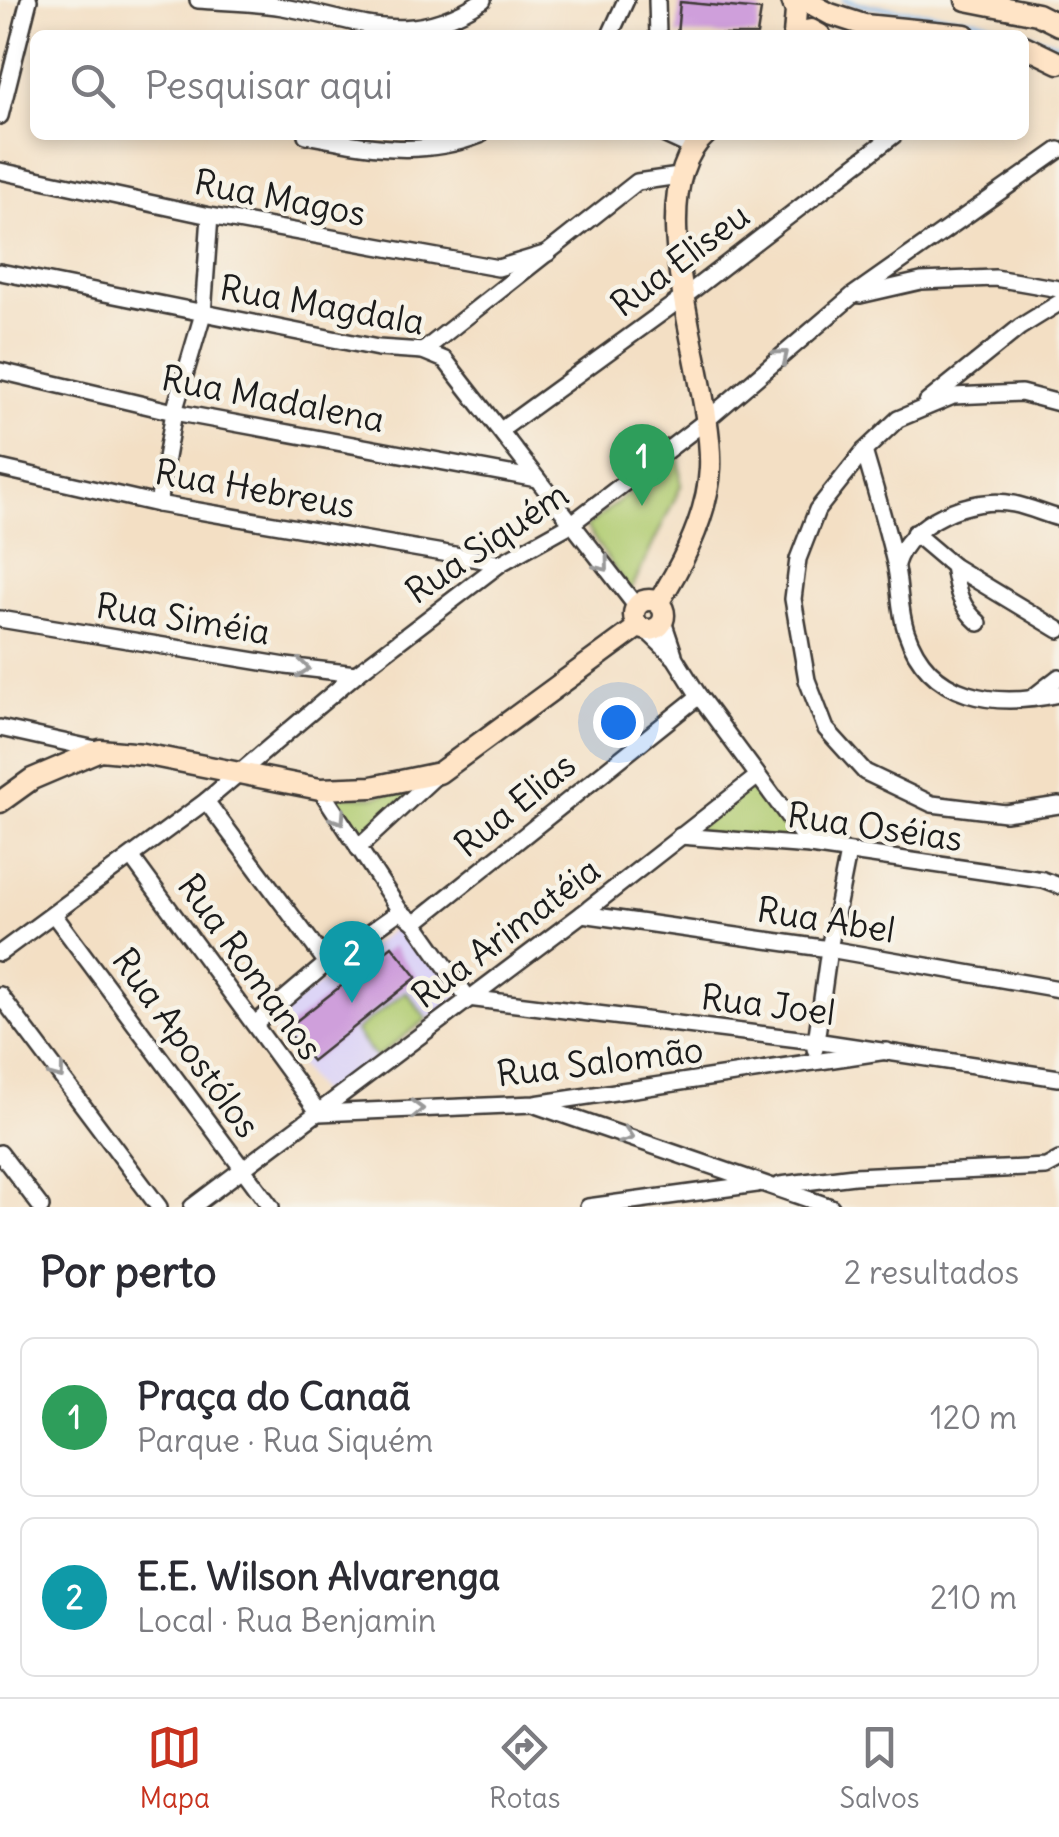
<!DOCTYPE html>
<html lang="pt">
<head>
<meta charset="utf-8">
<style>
  body { margin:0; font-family:Delius,sans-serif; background:#f2f2f3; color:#2b2b33 }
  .you { position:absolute; left:618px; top:722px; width:35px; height:35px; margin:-25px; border:8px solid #fff; border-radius:50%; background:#1a73e8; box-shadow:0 0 0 15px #1a73e833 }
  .badge { display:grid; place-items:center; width:65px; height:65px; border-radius:50%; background:#c8321e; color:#fff; font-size:32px; font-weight:700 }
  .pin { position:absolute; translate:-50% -82px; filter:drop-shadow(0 2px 5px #0008) }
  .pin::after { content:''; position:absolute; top:52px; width:35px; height:30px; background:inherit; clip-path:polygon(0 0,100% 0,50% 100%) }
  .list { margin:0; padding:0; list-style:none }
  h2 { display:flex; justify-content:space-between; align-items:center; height:130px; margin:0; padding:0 40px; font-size:42px }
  h2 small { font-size:32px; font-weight:400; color:#7c7c81 }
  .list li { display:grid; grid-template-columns:65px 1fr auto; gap:30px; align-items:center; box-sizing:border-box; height:160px; margin:0 20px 20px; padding:0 20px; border:2px solid #e1e1e2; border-radius:15px }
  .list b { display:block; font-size:38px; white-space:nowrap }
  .list p { margin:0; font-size:32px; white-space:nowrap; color:#7c7c81 }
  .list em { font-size:32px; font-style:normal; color:#7c7c81 }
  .icon { flex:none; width:55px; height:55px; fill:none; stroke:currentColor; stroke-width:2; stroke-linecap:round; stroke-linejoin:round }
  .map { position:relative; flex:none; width:1059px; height:1207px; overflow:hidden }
  .search { position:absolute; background:#fff; box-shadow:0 5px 15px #0003; left:30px; right:30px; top:30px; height:110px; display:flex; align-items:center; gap:25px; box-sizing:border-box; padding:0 35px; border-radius:15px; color:#7c7c81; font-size:38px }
  .sheet { height:490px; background:#fff }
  nav { display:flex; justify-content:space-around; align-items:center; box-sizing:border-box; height:140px; border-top:2px solid #e1e1e2; background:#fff; font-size:28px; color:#7c7c81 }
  nav a { display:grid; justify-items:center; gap:5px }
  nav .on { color:#c8321e }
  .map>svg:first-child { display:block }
  .built { fill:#ddd5f6 }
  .green { fill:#b1cc72; stroke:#667447; stroke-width:2.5 }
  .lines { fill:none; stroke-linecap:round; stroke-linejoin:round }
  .stream { stroke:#79b6ec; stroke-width:4 }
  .building { fill:#cf9fdb }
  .street-casing { stroke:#3c3935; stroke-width:20 }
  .secondary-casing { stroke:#3c3935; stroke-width:25 }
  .street { stroke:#fff; stroke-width:15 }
  .secondary { stroke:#ffe4c6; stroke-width:20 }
  .oneway { stroke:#999 }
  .labels { text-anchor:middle; stroke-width:9; stroke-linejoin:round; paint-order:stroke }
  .street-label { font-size:35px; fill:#1c1c1c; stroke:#f7f3e8 }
</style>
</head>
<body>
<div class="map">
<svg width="1059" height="1207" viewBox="0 0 1059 1207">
  <rect width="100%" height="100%" fill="#f7f3e8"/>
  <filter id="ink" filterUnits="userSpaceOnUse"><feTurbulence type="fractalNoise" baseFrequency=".01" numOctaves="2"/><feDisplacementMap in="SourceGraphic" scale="20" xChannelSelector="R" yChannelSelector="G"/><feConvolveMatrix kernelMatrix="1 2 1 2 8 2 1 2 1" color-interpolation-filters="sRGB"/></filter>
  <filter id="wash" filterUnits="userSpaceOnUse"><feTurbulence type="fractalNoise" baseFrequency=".0048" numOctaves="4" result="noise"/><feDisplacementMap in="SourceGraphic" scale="40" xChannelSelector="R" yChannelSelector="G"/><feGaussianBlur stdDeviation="2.25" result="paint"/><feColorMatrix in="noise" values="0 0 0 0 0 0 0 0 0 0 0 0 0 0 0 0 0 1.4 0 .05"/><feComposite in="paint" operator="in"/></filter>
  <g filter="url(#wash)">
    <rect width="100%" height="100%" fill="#f3dfc4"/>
    <polygon class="built" points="404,921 460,996 324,1098 267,1023"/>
    <g class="green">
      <polygon points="679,453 681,486 630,592 586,527"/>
      <polygon points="757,780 801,841 690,833"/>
      <polygon points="426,782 355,841 327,794 374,797"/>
      <polygon points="406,991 427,1019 376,1058 355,1031"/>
    </g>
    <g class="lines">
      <polyline class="stream" points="844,0 861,5 974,19 1059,44"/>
    </g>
    <g id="blocks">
      <g class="building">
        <polygon points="680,2 761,10 757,35 677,35"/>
        <polygon points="392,946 417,977 312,1061 286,1029"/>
      </g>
    </g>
  </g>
  <g filter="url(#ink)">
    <use href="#blocks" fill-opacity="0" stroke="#3c3935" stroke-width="2.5"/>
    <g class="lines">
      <g class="street-casing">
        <g id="street">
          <path d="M198,0C226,2 255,2 283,7C362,21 408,49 483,0"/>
          <polyline points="657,0 658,35"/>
          <polyline points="610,35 626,0"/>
          <polyline points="0,116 29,0"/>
          <path d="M306,135C366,147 421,158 480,135"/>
          <polyline points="665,135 691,147"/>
          <polyline points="0,171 210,216 498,268 548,253"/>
          <polyline points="0,272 378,348 423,351 445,360 636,606"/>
          <polyline points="860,295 921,281 995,278 1059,289"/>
          <polyline points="423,351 637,182 679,176"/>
          <polyline points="0,371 174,412 537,479"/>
          <polyline points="927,402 1020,327 1059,303"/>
          <polyline points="1059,403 1021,393 953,396 898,419 864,451 817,510 798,559 793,599 807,680 826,729 865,772 932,804 1005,813 1059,805"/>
          <polyline points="501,430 685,296 894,135"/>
          <path d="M864,451C875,488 886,525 895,563C900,585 899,610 906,631C929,701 996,708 1059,694"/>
          <polyline points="0,468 158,504 501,563"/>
          <polyline points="158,504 174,412 203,314 210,216"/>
          <polyline points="914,533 953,566 1059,630"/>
          <path d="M896,564C909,522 971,495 1014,504C1029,507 1044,514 1059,518"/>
          <path d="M953,566C957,590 960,607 979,623"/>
          <polyline points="0,619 286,666 356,674"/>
          <polyline points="663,621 674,654"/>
          <polyline points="647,631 675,658 699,696 810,846"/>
          <polyline points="1032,698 1059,677"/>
          <polyline points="0,728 100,750"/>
          <polyline points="320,789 400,911 415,923 468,998 815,1041 1059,1078"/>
          <polyline points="206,801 327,963"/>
          <polyline points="680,836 810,846 1043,880 1059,886"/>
          <polyline points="358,848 439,773"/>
          <polyline points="132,858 319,1113 535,1104 887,1051"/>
          <polyline points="582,914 829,949 1059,989"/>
          <polyline points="54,915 271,1207"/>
          <polyline points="415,923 699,696"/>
          <polyline points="0,953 206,801 356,674 501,563 571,524 708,419 852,296 1059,150"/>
          <polyline points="0,995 159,1207"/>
          <polyline points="255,1024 327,963 400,911"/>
          <polyline points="815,1049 829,949 848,853"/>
          <polyline points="538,1106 831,1207"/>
          <polyline points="0,1153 41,1207"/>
          <polyline points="780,1185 854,1176 1046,1167 1059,1160"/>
          <polyline points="192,1207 582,914 758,776"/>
          <polyline points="588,1207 757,1184"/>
        </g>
      </g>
      <g class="secondary-casing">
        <g id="secondary">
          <polyline points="792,0 796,11 794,35"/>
          <polyline points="804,0 830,14 864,25 965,35"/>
          <polyline points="966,0 1037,14 1059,25"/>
          <polyline points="795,33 811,30 820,35"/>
          <polyline points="1024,46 1059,63"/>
          <circle cx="649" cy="615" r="15"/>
          <path d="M658,603C682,565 708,515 710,468C714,381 635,197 705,135"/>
          <polyline points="0,802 32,779 100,750 143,754 320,789 372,787 439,773 638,627"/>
        </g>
      </g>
      <use href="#street" class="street"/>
      <use href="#secondary" class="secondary"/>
    </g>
    <defs><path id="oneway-chevron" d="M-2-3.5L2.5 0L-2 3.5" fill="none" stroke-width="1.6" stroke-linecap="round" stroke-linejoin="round" transform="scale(2.5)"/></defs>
    <g class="oneway">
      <use href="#oneway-chevron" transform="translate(782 356) rotate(-40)"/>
      <use href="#oneway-chevron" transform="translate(603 565) rotate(51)"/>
      <use href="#oneway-chevron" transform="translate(303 668) rotate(6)"/>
      <use href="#oneway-chevron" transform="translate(339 818) rotate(57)"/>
      <use href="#oneway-chevron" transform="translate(58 1073) rotate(53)"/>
      <use href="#oneway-chevron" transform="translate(417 1109) rotate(-2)"/>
      <use href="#oneway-chevron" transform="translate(627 1136) rotate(19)"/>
    </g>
  </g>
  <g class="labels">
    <g class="street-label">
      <text transform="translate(280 198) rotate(11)" y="12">Rua Magos</text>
      <text transform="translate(680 260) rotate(-37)" y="12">Rua Eliseu</text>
      <text transform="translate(322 305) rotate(10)" y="12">Rua Magdala</text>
      <text transform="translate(273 399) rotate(11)" y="12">Rua Madalena</text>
      <text transform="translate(255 489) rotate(10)" y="12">Rua Hebreus</text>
      <text transform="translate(487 543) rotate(-34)" y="12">Rua Siquém</text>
      <text transform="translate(183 619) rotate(9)" y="12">Rua Siméia</text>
      <text transform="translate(515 805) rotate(-39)" y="12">Rua Elias</text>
      <text transform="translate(875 827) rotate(8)" y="12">Rua Oséias</text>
      <text transform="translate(826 920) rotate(9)" y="12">Rua Abel</text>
      <text transform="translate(506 933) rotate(-37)" y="12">Rua Arimatéia</text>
      <text transform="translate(250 967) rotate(54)" y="12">Rua Romanos</text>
      <text transform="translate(768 1005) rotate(7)" y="12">Rua Joel</text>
      <text transform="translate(186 1043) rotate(54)" y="12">Rua Apostólos</text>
      <text transform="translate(600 1062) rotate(-7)" y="12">Rua Salomão</text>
    </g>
  </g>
</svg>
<div class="you"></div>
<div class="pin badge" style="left:642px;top:506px;background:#2e9e5b">1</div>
<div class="pin badge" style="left:352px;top:1003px;background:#0f9aa8">2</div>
<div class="search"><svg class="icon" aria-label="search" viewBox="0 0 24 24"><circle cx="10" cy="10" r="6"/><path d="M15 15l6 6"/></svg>Pesquisar aqui</div>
</div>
<section class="sheet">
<h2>Por perto<small>2 resultados</small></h2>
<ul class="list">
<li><span class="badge" style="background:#2e9e5b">1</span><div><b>Praça do Canaã</b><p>Parque · Rua Siquém</p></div><em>120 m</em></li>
<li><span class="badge" style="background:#0f9aa8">2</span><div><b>E.E. Wilson Alvarenga</b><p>Local · Rua Benjamin</p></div><em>210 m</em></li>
</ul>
</section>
<nav>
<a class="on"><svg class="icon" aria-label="map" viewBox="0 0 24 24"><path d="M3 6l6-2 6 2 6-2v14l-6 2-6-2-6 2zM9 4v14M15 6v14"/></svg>Mapa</a>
<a><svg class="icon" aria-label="directions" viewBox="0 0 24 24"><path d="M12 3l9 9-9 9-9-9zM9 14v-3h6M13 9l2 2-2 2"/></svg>Rotas</a>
<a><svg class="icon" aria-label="saved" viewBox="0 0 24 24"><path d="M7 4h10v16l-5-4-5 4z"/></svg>Salvos</a>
</nav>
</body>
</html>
